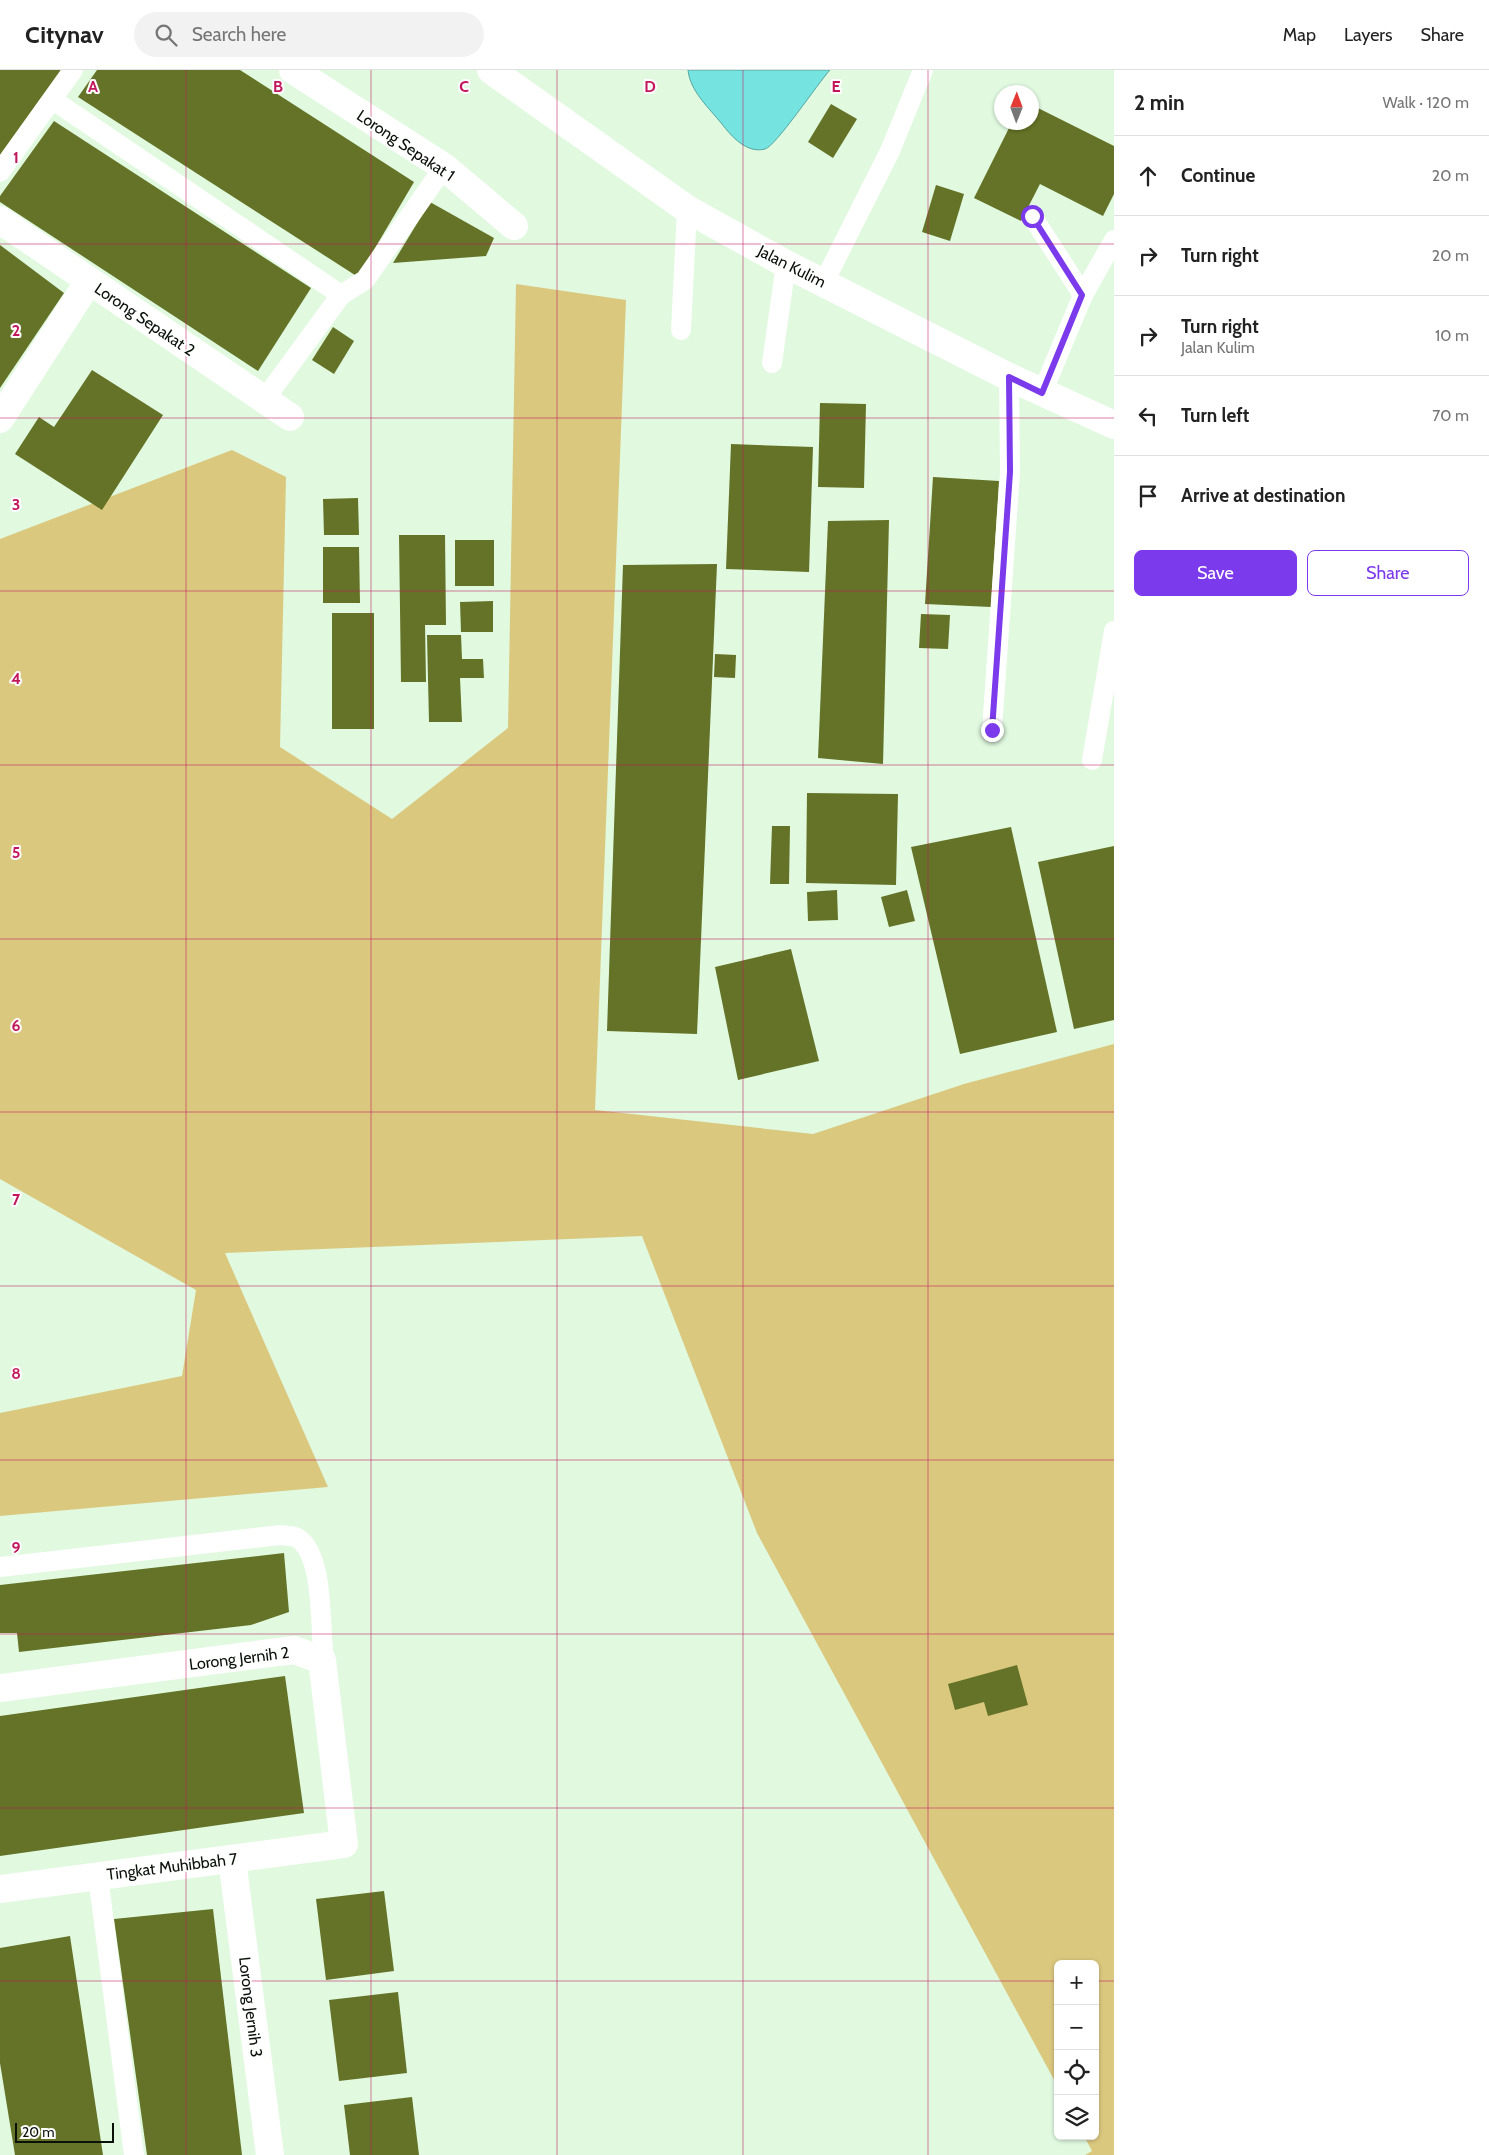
<!DOCTYPE html>
<html lang="en">
<head>
<meta charset="utf-8">
<style>
  body { margin:0; font-family:Cabin,sans-serif; background:#f2f2f2; color:#222 }
  .controls { position:absolute; right:15px; bottom:15px; display:grid; overflow:hidden; border-radius:8px; box-shadow:0 1px 4px #0004 }
  .controls button { width:45px; height:45px; display:grid; place-items:center; padding:0; border:0; border-bottom:1px solid #e0e0e0; background:#fff; color:#222; font:25px sans-serif }
  .compass { position:absolute; left:994px; top:15px; width:45px; height:45px; border-radius:50%; background:#fff; box-shadow:0 1px 4px #0004; rotate:1deg }
  .scale { position:absolute; left:15px; bottom:12px; width:99px; box-sizing:border-box; padding-left:5px; border:2px solid #091109; border-top:0; font-size:14px; line-height:18px; white-space:nowrap; color:#091109; -webkit-text-stroke:4px #fefefe; paint-order:stroke }
  .stop { position:absolute; width:15px; height:15px; margin:-11px; border:4px solid #7c3aed; border-radius:50%; background:#fff }
  .stop.end { background:#7c3aed; border-color:#fff; box-shadow:0 1px 5px #0008 }
  .list { margin:0; padding:0; list-style:none }
  h2 { display:flex; justify-content:space-between; align-items:center; height:65px; margin:0; padding:0 20px; font-size:21px }
  h2 small { font-size:16px; font-weight:400; color:#767676 }
  .list li { display:grid; grid-template-columns:32px 1fr auto; gap:15px; align-items:center; box-sizing:border-box; height:80px; padding:0 20px; border-top:1px solid #e0e0e0 }
  .list b { display:block; font-size:19px; white-space:nowrap }
  .list p { margin:0; font-size:16px; white-space:nowrap; color:#767676 }
  .list em { font-size:16px; font-style:normal; color:#767676 }
  .actions { display:flex; gap:10px; padding:15px 20px }
  .actions a { flex:1; padding:11px 0; border:1px solid #7c3aed; border-radius:8px; text-align:center; font-size:18px; color:#7c3aed }
  .actions .main { background:#7c3aed; color:#fff }
  .icon { flex:none; width:28px; height:28px; fill:none; stroke:currentColor; stroke-width:2; stroke-linecap:round; stroke-linejoin:round }
  .map { position:relative; flex:none; width:1114px; height:2085px; overflow:hidden }
  header { display:flex; align-items:center; gap:30px; box-sizing:border-box; height:70px; padding:0 25px; background:#fff; border-bottom:1px solid #e0e0e0 }
  header strong { font-size:24px }
  nav { display:flex; gap:28px; margin-inline-start:auto; font-size:18px }
  .search { width:350px; height:45px; background:#f2f2f2; display:flex; align-items:center; gap:12px; box-sizing:border-box; padding:0 18px; border-radius:28px; color:#767676; font-size:19px }
  main { display:flex }
  aside { flex:1; background:#fff }
  .map>svg:first-child { display:block }
  .green { fill:#dbc87f }
  .water { fill:#75e4e0; stroke:#55a5a0 }
  .building { fill:#647327 }
  .lines { fill:none; stroke-linecap:round; stroke-linejoin:round }
  .lane { stroke:#fff; stroke-width:20 }
  .street { stroke:#fff; stroke-width:28 }
  .primary { stroke:#fff; stroke-width:28 }
  .route { stroke:#7c3aed; stroke-width:6 }
  .grid { fill:none; stroke:#c2185b; stroke-width:1; stroke-opacity:0.55 }
  .labels { text-anchor:middle; stroke-width:4; stroke-linejoin:round; paint-order:stroke }
  .street-label { font-size:16px; fill:#091109; stroke:#fefefe }
  .grid-label { font-size:16px; text-anchor:middle; font-weight:bold; fill:#c2185b; stroke:#fefefe; stroke-width:4; stroke-linejoin:round; paint-order:stroke }
</style>
</head>
<body>
<header>
<strong>Citynav</strong>
<div class="search"><svg class="icon" aria-label="search" viewBox="0 0 24 24"><circle cx="10" cy="10" r="6"/><path d="M15 15l6 6"/></svg>Search here</div>
<nav><a>Map</a><a>Layers</a><a>Share</a></nav>
</header>
<main>
<div class="map">
<svg width="1114" height="2085" viewBox="0 0 1114 2085">
  <rect width="100%" height="100%" fill="#e0f9df"/>
  <polygon class="green" points="516,214 626,230 595,1040 813,1064 964,1014 1114,974 1114,2085 1085,2085 1092,2081 1084,2066 1095,2066 1095,1894 1058,1894 1058,2017 757,1463 642,1166 225,1183 328,1417 0,1446 0,1343 182,1306 196,1220 0,1109 0,469 232,380 286,407 280,677 392,749 508,658"/>
  <path class="water" d="M688,0H830C818,13 776,76 765,79C747,84 731,66 722,54C709,38 690,21 688,0Z"/>
  <g class="building">
    <polygon points="0,0 62,0 0,88"/>
    <polygon points="97,0 240,0 414,112 358,207 78,27"/>
    <polygon points="831,34 857,49 833,88 808,72"/>
    <polygon points="1032,35 1114,76 1114,124 1103,146 1040,114 1021,151 974,128 1012,52 1032,52"/>
    <polygon points="54,51 311,218 258,301 0,132 0,126"/>
    <polygon points="936,115 964,124 950,171 922,162"/>
    <polygon points="430,132 494,168 486,186 393,193"/>
    <polygon points="0,175 64,223 0,318"/>
    <polygon points="333,257 354,271 334,304 312,290"/>
    <polygon points="92,300 163,345 102,440 15,384 39,347 54,357"/>
    <polygon points="820,333 866,334 864,418 818,417"/>
    <polygon points="731,374 813,377 809,502 726,499"/>
    <polygon points="933,407 999,411 991,537 925,534"/>
    <polygon points="358,428 359,465 324,465 323,429"/>
    <polygon points="889,450 883,694 818,688 828,451"/>
    <polygon points="399,465 445,465 446,555 425,555 426,612 401,612"/>
    <rect x="455" y="470" width="39" height="46"/>
    <polygon points="323,477 359,477 360,533 323,533"/>
    <polygon points="717,494 697,964 607,961 623,495"/>
    <polygon points="493,531 493,562 461,562 460,532"/>
    <rect x="332" y="543" width="42" height="116"/>
    <polygon points="921,544 950,545 948,579 919,578"/>
    <polygon points="427,565 461,565 462,589 483,589 484,608 460,608 462,652 429,652"/>
    <polygon points="715,584 736,585 735,608 714,607"/>
    <polygon points="807,723 898,724 896,815 806,813"/>
    <polygon points="772,756 790,756 789,814 770,814"/>
    <polygon points="1011,757 1057,962 960,984 911,777"/>
    <polygon points="1114,776 1114,950 1074,959 1038,792"/>
    <polygon points="837,820 838,850 808,851 807,822"/>
    <polygon points="907,820 915,851 889,857 881,827"/>
    <polygon points="791,879 819,991 738,1010 715,897"/>
    <polygon points="284,1483 289,1542 251,1555 19,1582 17,1563 0,1563 0,1515"/>
    <polygon points="1017,1595 1028,1635 988,1646 984,1632 955,1640 948,1614"/>
    <polygon points="285,1606 304,1743 0,1786 0,1646"/>
    <polygon points="384,1821 394,1901 326,1910 316,1829"/>
    <polygon points="213,1839 242,2085 147,2085 114,1849"/>
    <polygon points="70,1866 103,2085 15,2085 0,1993 0,1878"/>
    <polygon points="398,1922 407,2003 339,2011 329,1930"/>
    <polygon points="412,2027 419,2085 350,2085 344,2035"/>
  </g>
  <g class="lines">
    <g class="lane">
      <polyline points="53,30 341,225 365,210 444,97"/>
      <polyline points="0,102 73,0"/>
      <polyline points="1032,146 1083,225"/>
      <polyline points="824,212 890,81 923,0"/>
      <polyline points="681,260 687,139"/>
      <polyline points="772,293 786,194"/>
      <polyline points="1042,323 1083,225 1114,170"/>
      <polyline points="264,330 341,225"/>
      <polyline points="992,660 1010,402 1009,307"/>
      <polyline points="1092,690 1114,561"/>
      <path d="M0,1497L280,1465C286,1466 294,1465 299,1469C323,1487 320,1550 323,1579L322,1590"/>
      <polyline points="98,1806 134,2085"/>
    </g>
    <g class="street">
      <polyline points="293,0 444,97 514,156"/>
      <polyline points="0,150 290,347"/>
      <polyline points="0,349 89,211"/>
      <polyline points="0,1618 294,1580 322,1590 344,1774 0,1819"/>
      <polyline points="232,1789 270,2085"/>
    </g>
    <polyline class="primary" points="491,0 687,139 786,194 1009,307 1114,355"/>
  </g>
  <g class="lines">
    <polyline class="route" points="992,660 1010,402 1009,307 1042,323 1082,225 1032,146"/>
  </g>
  <path class="grid" d="M186,0V2085M371,0V2085M557,0V2085M743,0V2085M928,0V2085M0,174H1114M0,348H1114M0,521H1114M0,695H1114M0,869H1114M0,1042H1114M0,1216H1114M0,1390H1114M0,1564H1114M0,1738H1114M0,1911H1058M1095,1911H1114"/>
  <g class="labels">
    <g class="street-label">
      <text transform="translate(406 75) rotate(34)" y="6">Lorong Sepakat 1</text>
      <text transform="translate(792 196) rotate(27)" y="6">Jalan Kulim</text>
      <text transform="translate(145 249) rotate(34)" y="6">Lorong Sepakat 2</text>
      <text transform="translate(239 1588) rotate(-7)" y="6">Lorong Jernih 2</text>
      <text transform="translate(172 1796) rotate(-7)" y="6">Tingkat Muhibbah 7</text>
      <text transform="translate(251 1937) rotate(83)" y="6">Lorong Jernih 3</text>
    </g>
  </g>
  <g class="grid-label">
    <text x="93" y="22">A</text>
    <text x="278" y="22">B</text>
    <text x="464" y="22">C</text>
    <text x="650" y="22">D</text>
    <text x="836" y="22">E</text>
    <text x="16" y="93">1</text>
    <text x="16" y="266">2</text>
    <text x="16" y="440">3</text>
    <text x="16" y="614">4</text>
    <text x="16" y="788">5</text>
    <text x="16" y="961">6</text>
    <text x="16" y="1135">7</text>
    <text x="16" y="1309">8</text>
    <text x="16" y="1483">9</text>
  </g>
</svg>
<div class="controls">
<button>+</button>
<button>−</button>
<button><svg class="icon" aria-label="locate" viewBox="0 0 24 24"><circle cx="12" cy="12" r="6"/><path d="M12 2v4M12 18v4M2 12h4M18 12h4"/></svg></button>
<button><svg class="icon" aria-label="layers" viewBox="0 0 24 24"><path d="M12 4l9 5-9 5-9-5zM3 14l9 5 9-5"/></svg></button>
</div>
<svg class="compass" viewBox="-18 -18 36 36"><path d="M0-13l5 13h-10z" fill="#e53935"/><path d="M0 13l5-13h-10z" fill="#767676"/></svg>
<div class="scale">20 m</div>
<div class="stop" style="left:1032px;top:146px"></div>
<div class="stop end" style="left:992px;top:660px"></div>
</div>
<aside>
<h2>2 min<small>Walk · 120 m</small></h2>
<ul class="list">
<li><svg class="icon" aria-label="ahead" viewBox="0 0 24 24"><path d="M12 20V5M6 11l6-6 6 6"/></svg><div><b>Continue</b></div><em>20 m</em></li>
<li><svg class="icon" aria-label="right" viewBox="0 0 24 24"><path d="M7 20v-9h11M14 6l5 5-5 5"/></svg><div><b>Turn right</b></div><em>20 m</em></li>
<li><svg class="icon" aria-label="right" viewBox="0 0 24 24"><path d="M7 20v-9h11M14 6l5 5-5 5"/></svg><div><b>Turn right</b><p>Jalan Kulim</p></div><em>10 m</em></li>
<li><svg class="icon" aria-label="left" viewBox="0 0 24 24"><path d="M17 20v-9H6M10 6l-5 5 5 5"/></svg><div><b>Turn left</b></div><em>70 m</em></li>
<li><svg class="icon" aria-label="arrive" viewBox="0 0 24 24"><path d="M6 21V4h12l-3 4 3 4H6"/></svg><div><b>Arrive at destination</b></div></li>
</ul>
<div class="actions"><a class="main">Save</a><a>Share</a></div>
</aside>
</main>
</body>
</html>
